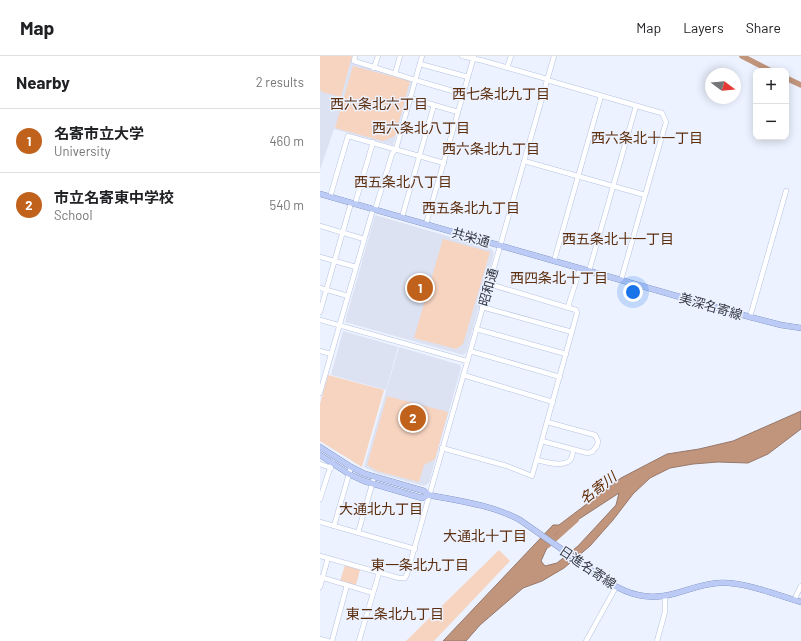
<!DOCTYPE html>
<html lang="en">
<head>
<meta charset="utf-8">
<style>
  body { margin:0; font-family:Barlow,"Noto Sans JP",sans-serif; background:#f6f6f6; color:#202124 }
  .controls { position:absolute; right:12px; top:12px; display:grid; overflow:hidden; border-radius:8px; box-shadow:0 2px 10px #0003 }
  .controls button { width:36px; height:36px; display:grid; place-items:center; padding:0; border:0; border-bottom:1px solid #e0e0e0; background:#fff; color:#202124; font:20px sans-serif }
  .compass { position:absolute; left:385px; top:12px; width:36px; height:36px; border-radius:50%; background:#fff; box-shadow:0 2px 10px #0003; rotate:106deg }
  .you { position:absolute; left:313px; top:236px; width:14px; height:14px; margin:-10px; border:3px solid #fff; border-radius:50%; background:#1a73e8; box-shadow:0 0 0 6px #1a73e833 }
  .badge { display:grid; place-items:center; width:26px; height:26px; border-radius:50%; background:#c1621c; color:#fff; font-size:13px; font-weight:700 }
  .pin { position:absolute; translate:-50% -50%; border:2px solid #fff; box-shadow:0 1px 4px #0006 }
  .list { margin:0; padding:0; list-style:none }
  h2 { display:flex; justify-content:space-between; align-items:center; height:52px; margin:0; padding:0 16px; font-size:17px }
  h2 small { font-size:13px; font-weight:400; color:#757577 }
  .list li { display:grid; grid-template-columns:26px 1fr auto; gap:12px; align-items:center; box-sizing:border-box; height:64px; padding:0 16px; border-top:1px solid #e0e0e0 }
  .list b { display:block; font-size:15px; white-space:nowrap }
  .list p { margin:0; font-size:13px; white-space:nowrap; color:#757577 }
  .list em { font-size:13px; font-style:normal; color:#757577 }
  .map { position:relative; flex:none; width:481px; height:585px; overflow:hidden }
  header { display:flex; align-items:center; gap:24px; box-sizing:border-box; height:56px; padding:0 20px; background:#fff; border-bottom:1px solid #e0e0e0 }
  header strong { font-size:19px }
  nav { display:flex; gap:22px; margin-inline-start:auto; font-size:14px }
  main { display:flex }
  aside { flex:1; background:#fff }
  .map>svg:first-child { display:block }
  .built { fill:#dce2f2 }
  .green { fill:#f7d4c0 }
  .water { fill:#c1957c; stroke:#96786b; fill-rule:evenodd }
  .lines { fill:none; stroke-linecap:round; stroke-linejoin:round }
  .river { stroke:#c1957c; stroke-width:5.5 }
  .minor-casing { stroke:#b6c3e1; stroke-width:5.5 }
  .major-casing { stroke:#6d80b2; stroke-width:6 }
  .minor { stroke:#fff; stroke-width:4.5 }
  .major { stroke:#bbcbf5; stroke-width:5.5 }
  .labels { text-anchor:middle; stroke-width:3; stroke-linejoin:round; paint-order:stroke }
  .street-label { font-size:13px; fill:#313642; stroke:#ecf2ff }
  .neighbourhood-label { font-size:14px; fill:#5c2e0e; stroke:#ecf2ff }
  .water-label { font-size:14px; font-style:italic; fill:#612a00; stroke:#ecf2ff }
</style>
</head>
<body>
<header>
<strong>Map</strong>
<nav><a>Map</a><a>Layers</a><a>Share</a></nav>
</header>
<main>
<aside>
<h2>Nearby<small>2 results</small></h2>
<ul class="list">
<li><span class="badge">1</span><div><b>名寄市立大学</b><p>University</p></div><em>460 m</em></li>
<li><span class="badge">2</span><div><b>市立名寄東中学校</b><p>School</p></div><em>540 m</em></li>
</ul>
</aside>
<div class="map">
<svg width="481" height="585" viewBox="0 0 481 585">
  <rect width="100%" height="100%" fill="#ecf2ff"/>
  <g class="built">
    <polygon points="0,0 34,0 32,7 92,25 73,89 14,73 0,114"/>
    <polygon points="55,159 172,193 174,198 146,297 143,299 25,266"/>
    <polygon points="23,275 78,291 66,334 11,319"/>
    <polygon points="79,291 140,309 141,312 109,427 104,430 57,417 44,411"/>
  </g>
  <g class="green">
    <polygon points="0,0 32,0 21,41 2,36 0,33"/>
    <polygon points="33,10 90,25 75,80 63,85 15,72"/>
    <polygon points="123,183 170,196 143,288 136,293 94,282"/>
    <polygon points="8,319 64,334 42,411 0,385 0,348"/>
    <polygon points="67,340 128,356 115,403 104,409 99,426 57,415 47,409"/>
    <polygon points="179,494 190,505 114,585 86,585"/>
    <polygon points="25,509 40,514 36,529 20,525"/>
  </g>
  <path class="water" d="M481,355V373L448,398L428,407L398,406L373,408L350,412L330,422L313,438L293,464L270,490L244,512L222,525L203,532L160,569L146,585H123L233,469H239L301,422L347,398L379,393L413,385ZM299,437L296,449L258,490L237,507L225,510L221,505L226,494L236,478Z"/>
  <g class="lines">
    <g class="river">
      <polyline points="422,0 451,15"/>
      <polyline points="466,22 481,29"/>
      <polyline points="228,489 256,464"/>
    </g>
    <g class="minor-casing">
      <g id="minor">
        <polyline points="35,0 34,5 95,24"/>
        <polyline points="142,0 164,5 227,23"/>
        <polyline points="100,8 148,21"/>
        <polyline points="54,12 58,0"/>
        <polyline points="187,12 191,0"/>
        <polyline points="75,18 80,0"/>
        <polyline points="95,24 143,38"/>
        <polyline points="227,24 338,56 342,57 346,66 301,224"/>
        <polyline points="90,42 138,56 154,0"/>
        <polyline points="204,105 325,139"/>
        <polyline points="10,141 28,80 124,107"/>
        <polyline points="35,148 53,86"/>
        <polyline points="55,154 72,98 76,93 102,0"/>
        <polyline points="82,161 114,49"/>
        <polyline points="106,168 138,56"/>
        <polyline points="0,170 44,183"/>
        <polyline points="0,201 36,211"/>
        <polyline points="234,205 281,40"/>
        <polyline points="269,215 316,50"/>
        <polyline points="0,232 28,240"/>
        <polyline points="162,251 252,276"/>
        <polyline points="248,251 260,212"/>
        <polyline points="0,256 31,147"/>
        <polyline points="430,261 466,135"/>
        <polyline points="0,264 147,305"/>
        <polyline points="156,273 246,298"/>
        <polyline points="0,295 11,298"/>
        <polyline points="150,295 240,321"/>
        <polyline points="143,319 233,346"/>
        <polyline points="0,337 53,153"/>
        <polyline points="222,385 267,397 272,396 277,390 278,385 275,379 227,366"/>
        <polyline points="122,392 187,410 212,420 257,257 256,254 169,228"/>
        <path d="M217,404C225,406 245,412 251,403C252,401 253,396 253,394"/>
        <polyline points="0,408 11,412"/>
        <polyline points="0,443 12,406"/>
        <polyline points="0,466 95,493"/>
        <polyline points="14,470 31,411"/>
        <polyline points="38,477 53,425"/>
        <polyline points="0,500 79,522 85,522 87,518 234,0"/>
        <polyline points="0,521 53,537"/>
        <polyline points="0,531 8,502"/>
        <polyline points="474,544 481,530"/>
        <polyline points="0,583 8,585"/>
        <polyline points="12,585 27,529"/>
        <polyline points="39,585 59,517"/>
        <polyline points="266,585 296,531"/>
        <polyline points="337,585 345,556 345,541"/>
      </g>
    </g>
    <g class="major-casing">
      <g id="major">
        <polyline points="0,138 430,261 461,269 481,272"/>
        <path d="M0,391L31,411L45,418L104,435L109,439C140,445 172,449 200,464C220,478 240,492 260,506C278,519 296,534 318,539C350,546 369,529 398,527C423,525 457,539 481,546"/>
        <polyline points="0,399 29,418 44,425 102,442 109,439"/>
      </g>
    </g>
    <use href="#minor" class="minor"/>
    <use href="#major" class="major"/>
  </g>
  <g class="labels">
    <g class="street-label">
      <text transform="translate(151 181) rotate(16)" y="5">共栄通</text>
      <text transform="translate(168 231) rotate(-74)" y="5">昭和通</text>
      <text transform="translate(391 250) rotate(16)" y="5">美深名寄線</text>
      <text transform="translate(268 511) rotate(34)" y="5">日進名寄線</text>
    </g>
    <g class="neighbourhood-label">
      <text x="181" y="43">西七条北九丁目</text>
      <text x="59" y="53">西六条北六丁目</text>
      <text x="101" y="77">西六条北八丁目</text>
      <text x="327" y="87">西六条北十一丁目</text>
      <text x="171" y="98">西六条北九丁目</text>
      <text x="83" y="131">西五条北八丁目</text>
      <text x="151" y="157">西五条北九丁目</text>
      <text x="298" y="188">西五条北十一丁目</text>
      <text x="239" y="227">西四条北十丁目</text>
      <text x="61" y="458">大通北九丁目</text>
      <text x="165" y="485">大通北十丁目</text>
      <text x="100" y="514">東一条北九丁目</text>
      <text x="75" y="563">東二条北九丁目</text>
    </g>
    <g class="water-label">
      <text transform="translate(278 432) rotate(-38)" y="5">名寄川</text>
    </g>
  </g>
</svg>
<div class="controls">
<button>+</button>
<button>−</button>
</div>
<svg class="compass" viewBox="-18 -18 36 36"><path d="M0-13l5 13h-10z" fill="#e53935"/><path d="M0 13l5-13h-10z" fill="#757577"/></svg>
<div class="you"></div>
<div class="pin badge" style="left:100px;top:232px">1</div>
<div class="pin badge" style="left:93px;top:362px">2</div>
</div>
</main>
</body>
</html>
